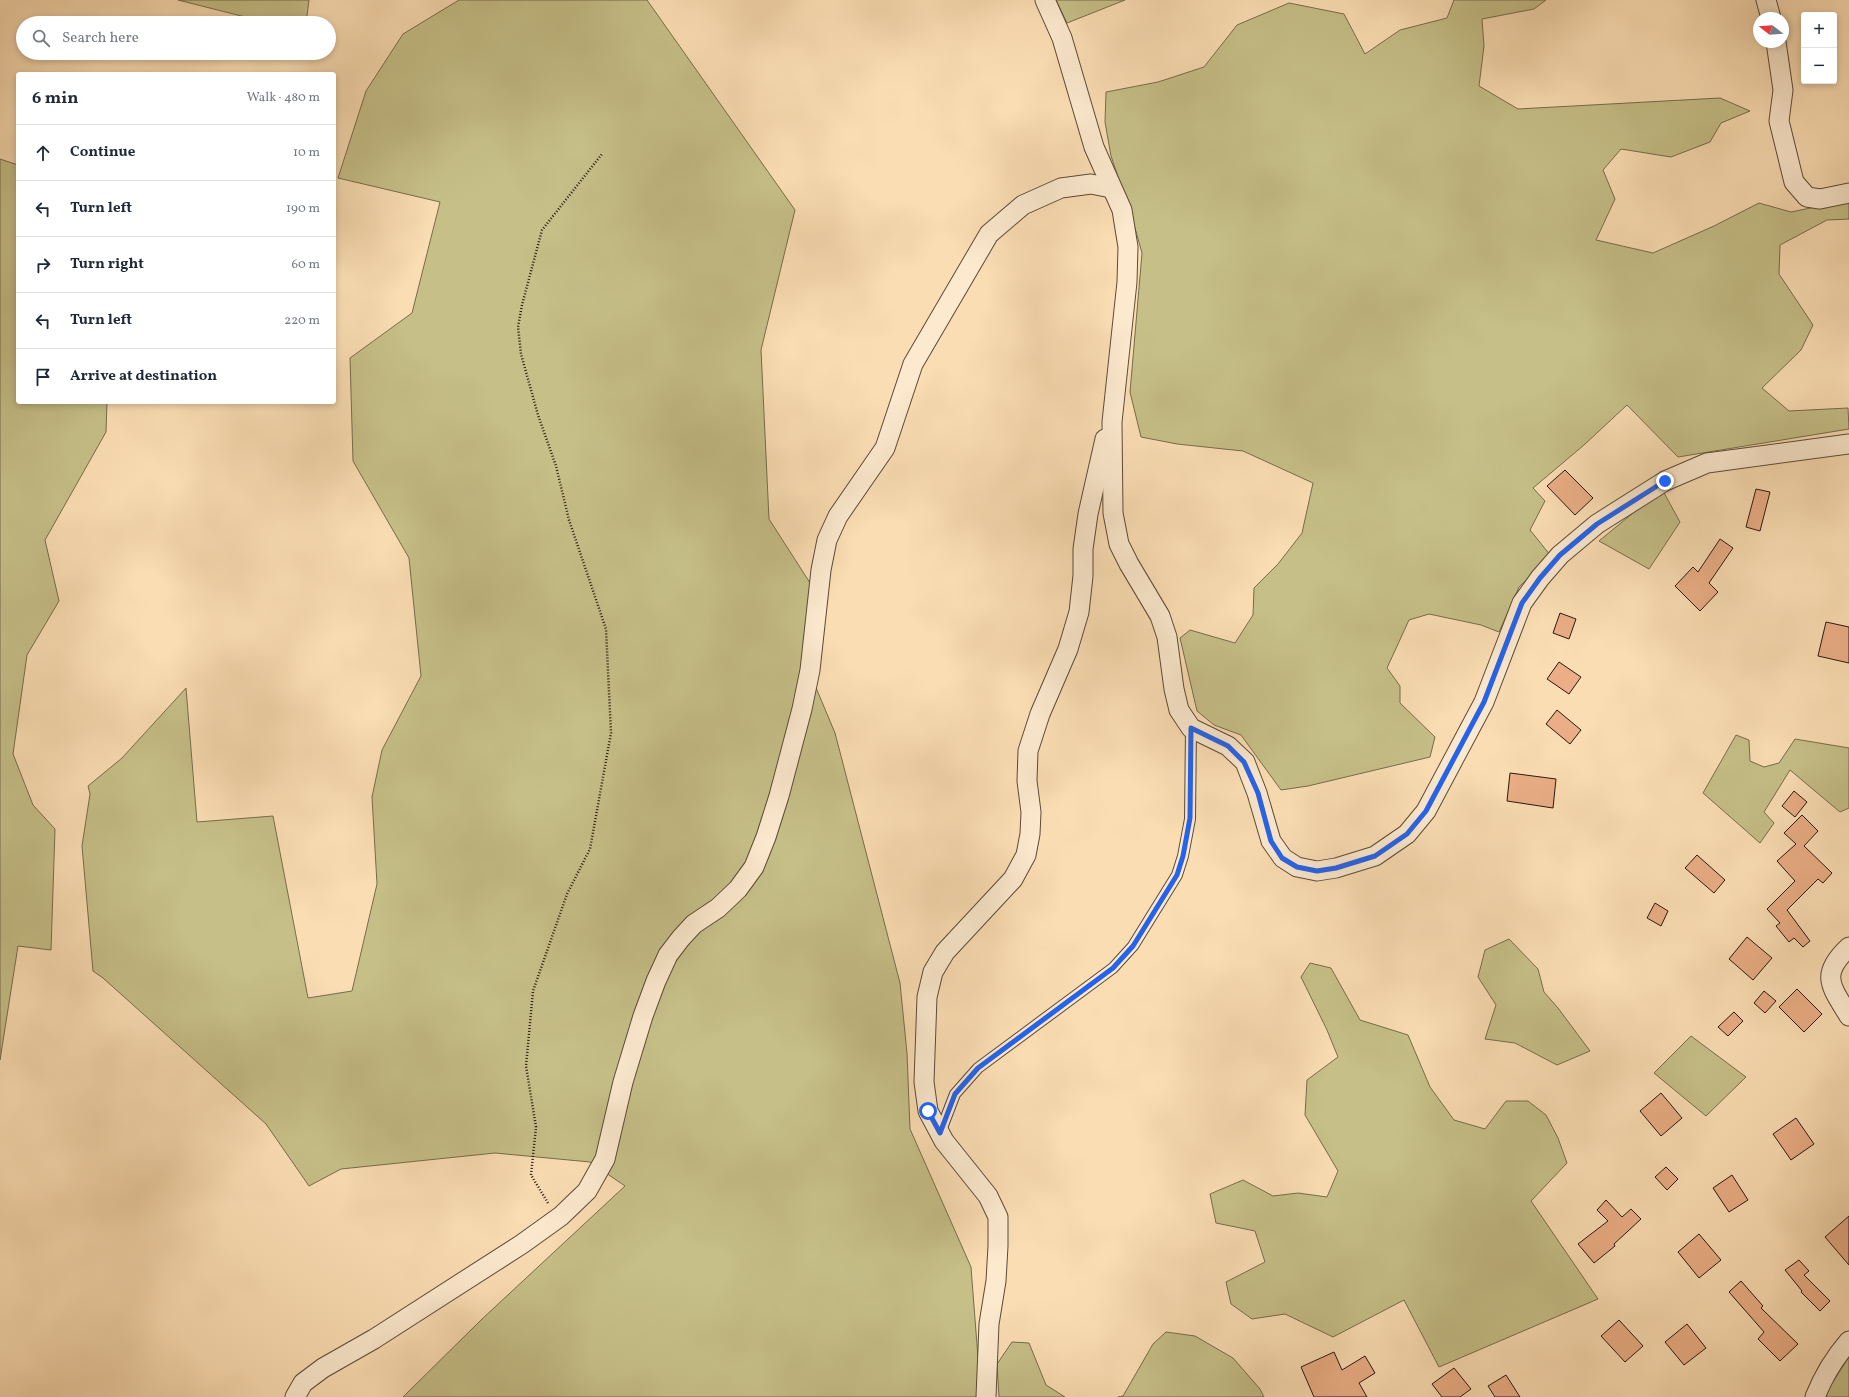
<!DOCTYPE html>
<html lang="en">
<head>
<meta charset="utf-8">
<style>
  body { margin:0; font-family:Vollkorn,serif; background:#f2f2f3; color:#1f2937 }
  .controls { position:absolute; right:12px; top:12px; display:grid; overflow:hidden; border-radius:4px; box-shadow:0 2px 6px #0003 }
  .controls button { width:36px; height:36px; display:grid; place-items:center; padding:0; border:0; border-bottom:1px solid #e0e1e3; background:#fff; color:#1f2937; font:20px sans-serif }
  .compass { position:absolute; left:1753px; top:12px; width:36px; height:36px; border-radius:50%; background:#fff; box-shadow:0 2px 6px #0003; rotate:287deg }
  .stop { position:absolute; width:12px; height:12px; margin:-9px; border:3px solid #2563eb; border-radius:50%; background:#fff }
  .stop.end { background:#2563eb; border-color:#fff; box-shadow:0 1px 4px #0008 }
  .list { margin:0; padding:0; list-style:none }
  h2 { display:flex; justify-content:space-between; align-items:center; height:52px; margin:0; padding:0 16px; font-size:17px }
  h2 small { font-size:13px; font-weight:400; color:#747a83 }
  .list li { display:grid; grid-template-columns:26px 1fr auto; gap:12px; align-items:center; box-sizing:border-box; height:56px; padding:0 16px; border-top:1px solid #e0e1e3 }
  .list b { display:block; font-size:15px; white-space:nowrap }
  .list em { font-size:13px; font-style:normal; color:#747a83 }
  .icon { flex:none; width:22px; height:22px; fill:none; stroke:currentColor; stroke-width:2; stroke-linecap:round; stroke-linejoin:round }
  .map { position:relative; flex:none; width:1849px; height:1397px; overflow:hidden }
  .search { position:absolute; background:#fff; box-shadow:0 2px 6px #0003; left:16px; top:16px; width:320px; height:44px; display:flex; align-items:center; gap:10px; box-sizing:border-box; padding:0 14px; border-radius:22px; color:#747a83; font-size:15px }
  .panel { position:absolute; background:#fff; box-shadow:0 2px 6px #0003; left:16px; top:72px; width:320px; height:332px; border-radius:4px }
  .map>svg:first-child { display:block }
  .green { fill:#c6bf88; stroke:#766c4c }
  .building { fill:#ebae86; stroke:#261910 }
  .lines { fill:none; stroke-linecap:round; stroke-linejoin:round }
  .service-casing { stroke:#5b4a39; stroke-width:12 }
  .minor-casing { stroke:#5b4a39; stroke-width:21 }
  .path { stroke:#261910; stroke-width:2.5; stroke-dasharray:1 2; stroke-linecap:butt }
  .service { stroke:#fce9ce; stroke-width:10 }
  .minor { stroke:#fce9ce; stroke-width:19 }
  .route { stroke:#2563eb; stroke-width:5 }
</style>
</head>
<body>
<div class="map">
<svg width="1849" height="1397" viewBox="0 0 1849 1397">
  <rect width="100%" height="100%" fill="#fbddb3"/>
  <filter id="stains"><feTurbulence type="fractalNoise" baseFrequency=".005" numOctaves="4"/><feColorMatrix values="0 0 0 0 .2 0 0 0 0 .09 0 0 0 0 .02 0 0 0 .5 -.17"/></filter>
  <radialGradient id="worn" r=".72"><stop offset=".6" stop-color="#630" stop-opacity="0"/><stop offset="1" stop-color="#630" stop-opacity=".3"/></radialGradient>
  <g class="green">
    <polygon points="178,0 309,0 306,23 269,23"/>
    <polygon points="459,0 647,0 795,210 761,350 769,519 821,600 804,659 835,733 900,983 907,1053 910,1129 971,1267 981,1397 403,1397 481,1320 625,1186 590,1162 495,1153 341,1169 309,1186 266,1124 103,978 93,971 82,846 90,794 88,786 122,758 186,688 197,822 273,816 308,998 352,991 377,884 372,797 382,750 421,676 409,558 353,461 350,358 412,313 440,202 338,178 366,91 403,34"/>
    <polygon points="1056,0 1125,0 1067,23"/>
    <polygon points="1454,0 1546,0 1534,9 1482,19 1484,46 1479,86 1518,109 1720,98 1750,111 1721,123 1710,142 1671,157 1621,149 1603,170 1615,199 1596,240 1653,253 1714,226 1759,203 1791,212 1849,200 1849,219 1827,220 1780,245 1779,274 1813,325 1801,350 1762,388 1789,411 1848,408 1849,429 1678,457 1627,405 1584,445 1533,488 1545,501 1530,530 1551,556 1519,587 1499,632 1481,625 1429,614 1409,620 1387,668 1400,686 1400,703 1435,737 1430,757 1308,786 1281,790 1241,735 1214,725 1197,711 1180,638 1190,630 1235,643 1253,615 1254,588 1278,564 1302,533 1313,483 1243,451 1177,444 1141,437 1130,392 1142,253 1133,221 1111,156 1105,122 1106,92 1158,82 1204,67 1237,25 1289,3 1344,14 1365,54 1400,30 1447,18"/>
    <polygon points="0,159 18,165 18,402 107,402 106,432 45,540 59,601 27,655 13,754 33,805 55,829 51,950 18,946 0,1060"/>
    <polygon points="1663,491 1680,522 1649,569 1599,541 1650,499"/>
    <polygon points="1736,735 1749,740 1750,761 1764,767 1779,763 1795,739 1849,748 1849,808 1840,812 1790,770 1764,812 1774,823 1760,843 1703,793"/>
    <polygon points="1509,939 1538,969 1544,992 1558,1008 1590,1051 1557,1065 1515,1043 1485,1039 1496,1005 1478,977 1485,950"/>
    <polygon points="1310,963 1331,968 1360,1020 1408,1035 1430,1087 1454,1120 1485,1129 1506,1101 1528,1101 1546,1115 1558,1138 1567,1163 1531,1201 1598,1299 1439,1367 1404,1300 1333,1337 1285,1314 1252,1319 1231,1304 1226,1282 1265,1262 1255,1231 1216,1223 1210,1194 1243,1180 1273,1196 1298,1193 1327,1197 1338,1171 1305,1115 1307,1080 1338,1057 1327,1030 1301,977"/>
    <polygon points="1691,1036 1746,1077 1706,1116 1654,1073"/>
    <polygon points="1166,1332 1195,1336 1233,1358 1260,1389 1264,1397 1118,1397 1123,1396 1153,1344"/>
    <polygon points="1012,1342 1029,1343 1046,1385 1065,1397 999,1397 997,1364"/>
    <polygon points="1849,1357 1849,1397 1824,1397 1825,1394"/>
  </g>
  <g class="building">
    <polygon points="1565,470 1593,498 1575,515 1547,486"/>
    <polygon points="1756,489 1770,492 1760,531 1746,527"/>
    <polygon points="1720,539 1733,548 1709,583 1718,592 1700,611 1675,586 1693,567 1698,572"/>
    <polygon points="1560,613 1576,619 1569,639 1553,633"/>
    <polygon points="1826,622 1849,627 1849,663 1818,656"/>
    <polygon points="1559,662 1581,677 1569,694 1547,679"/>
    <polygon points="1557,710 1581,730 1570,744 1546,724"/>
    <polygon points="1510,773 1556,779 1553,808 1507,801"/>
    <polygon points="1794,791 1807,802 1795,817 1782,806"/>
    <polygon points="1802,815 1818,831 1804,846 1832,873 1823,883 1818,879 1787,910 1810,941 1803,947 1794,938 1789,942 1776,926 1780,923 1767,909 1795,881 1777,861 1796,844 1784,833"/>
    <polygon points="1697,855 1725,880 1714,893 1685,868"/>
    <polygon points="1655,903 1668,911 1661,926 1647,918"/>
    <polygon points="1747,937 1772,958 1753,980 1729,959"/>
    <polygon points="1797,989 1822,1014 1804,1032 1779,1007"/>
    <polygon points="1764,991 1776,1001 1765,1013 1754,1003"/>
    <polygon points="1734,1012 1743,1021 1728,1036 1718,1027"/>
    <polygon points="1661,1093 1682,1118 1661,1136 1640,1111"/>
    <polygon points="1796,1118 1814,1144 1791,1160 1773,1134"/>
    <polygon points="1666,1167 1678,1179 1667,1190 1655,1177"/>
    <polygon points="1732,1175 1748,1200 1729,1212 1713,1188"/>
    <polygon points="1606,1200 1622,1217 1631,1209 1641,1219 1614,1244 1615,1246 1594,1263 1578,1244 1608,1221 1597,1210"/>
    <polygon points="1849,1216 1849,1265 1825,1237"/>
    <polygon points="1699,1234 1721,1260 1699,1278 1678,1252"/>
    <polygon points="1799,1260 1809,1271 1804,1275 1830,1301 1820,1311 1801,1292 1802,1291 1785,1270"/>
    <polygon points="1741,1281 1763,1306 1761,1308 1798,1344 1780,1361 1758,1339 1764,1332 1729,1292"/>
    <polygon points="1619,1320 1643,1346 1625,1362 1601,1336"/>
    <polygon points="1687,1324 1706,1348 1684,1365 1665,1342"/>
    <polygon points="1334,1352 1342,1370 1365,1356 1375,1373 1359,1383 1367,1397 1314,1397 1301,1367"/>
    <polygon points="1454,1368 1471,1389 1460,1397 1442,1397 1432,1384"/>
    <polygon points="1506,1375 1520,1397 1495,1397 1488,1386"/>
  </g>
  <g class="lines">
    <g class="service-casing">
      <polyline id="service" points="940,1133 955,1094 978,1068 1113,968 1133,946 1177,875 1183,856 1190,819 1191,728"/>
    </g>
    <g class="minor-casing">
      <g id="minor">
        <polyline points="1045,0 1062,38 1094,147 1122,210 1128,247 1127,282 1112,422 1113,513 1119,544 1129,564 1160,616 1167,637 1174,689 1179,710 1191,728 1228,746 1245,762 1257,793 1271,841 1283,858 1297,867 1317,871 1336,868 1375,856 1407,834 1426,811 1484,702 1522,603 1540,578 1560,555 1597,524 1665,481 1707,463 1849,444"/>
        <polyline points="1766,0 1771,18"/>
        <polyline points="1776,42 1783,90 1779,121 1794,182 1807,197 1820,199 1849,193"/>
        <path d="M1849,947C1819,975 1831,986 1849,1016"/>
        <polyline points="295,1397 303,1383 323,1368 374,1339 522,1244 561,1216 587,1191 605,1159 623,1082 643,1016 656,981 668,955 681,938 694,924 718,908 738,889 754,867 766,837 779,796 802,709 810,670 821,570 827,540 838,516 885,448 913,364 989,234 1023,205 1061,188 1091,184 1111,188"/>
        <polyline points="986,1397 989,1324 996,1281 998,1246 998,1217 988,1196 944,1141 928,1111 924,1082 927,997 933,972 945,952 1013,879 1026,855 1030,834 1031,812 1027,781 1028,751 1040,714 1068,649 1079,612 1083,576 1083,549 1088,514 1105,439"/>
        <path d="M1815,1397C1823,1377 1835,1357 1849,1341"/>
      </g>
    </g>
    <polyline class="path" points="548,1203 531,1175 536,1127 526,1066 533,991 567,894 590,849 611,733 606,629 569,520 556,466 538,415 521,354 518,327 522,305 542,230 602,154"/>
    <use href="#service" class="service"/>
    <use href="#minor" class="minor"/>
  </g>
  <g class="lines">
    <polyline class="route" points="928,1111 940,1133 955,1094 978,1068 1113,968 1133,946 1177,875 1183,856 1190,818 1191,728 1228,746 1244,762 1258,793 1271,841 1282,858 1297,867 1317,871 1336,868 1375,856 1407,834 1426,811 1484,702 1522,603 1540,578 1560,555 1597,524 1665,481"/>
  </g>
  <rect width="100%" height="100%" filter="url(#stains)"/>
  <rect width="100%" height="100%" fill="url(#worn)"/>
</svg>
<div class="controls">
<button>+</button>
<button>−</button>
</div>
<svg class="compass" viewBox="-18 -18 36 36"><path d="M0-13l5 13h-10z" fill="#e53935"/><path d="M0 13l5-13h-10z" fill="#747a83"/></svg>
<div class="stop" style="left:928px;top:1111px"></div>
<div class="stop end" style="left:1665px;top:481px"></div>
<div class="search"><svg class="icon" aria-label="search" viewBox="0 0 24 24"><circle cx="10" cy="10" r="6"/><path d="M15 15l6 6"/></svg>Search here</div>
<section class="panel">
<h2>6 min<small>Walk · 480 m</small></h2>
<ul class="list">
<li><svg class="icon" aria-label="ahead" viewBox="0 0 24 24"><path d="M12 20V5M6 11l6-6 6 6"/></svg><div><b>Continue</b></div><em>10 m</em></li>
<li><svg class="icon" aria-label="left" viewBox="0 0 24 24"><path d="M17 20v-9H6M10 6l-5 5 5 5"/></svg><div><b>Turn left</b></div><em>190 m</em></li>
<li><svg class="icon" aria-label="right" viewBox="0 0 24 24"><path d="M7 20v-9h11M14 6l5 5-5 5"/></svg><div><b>Turn right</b></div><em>60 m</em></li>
<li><svg class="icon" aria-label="left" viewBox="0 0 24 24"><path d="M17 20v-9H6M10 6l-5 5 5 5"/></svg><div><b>Turn left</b></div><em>220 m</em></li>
<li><svg class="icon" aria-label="arrive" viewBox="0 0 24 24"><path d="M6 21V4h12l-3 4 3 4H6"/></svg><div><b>Arrive at destination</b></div></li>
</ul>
</section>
</div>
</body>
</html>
